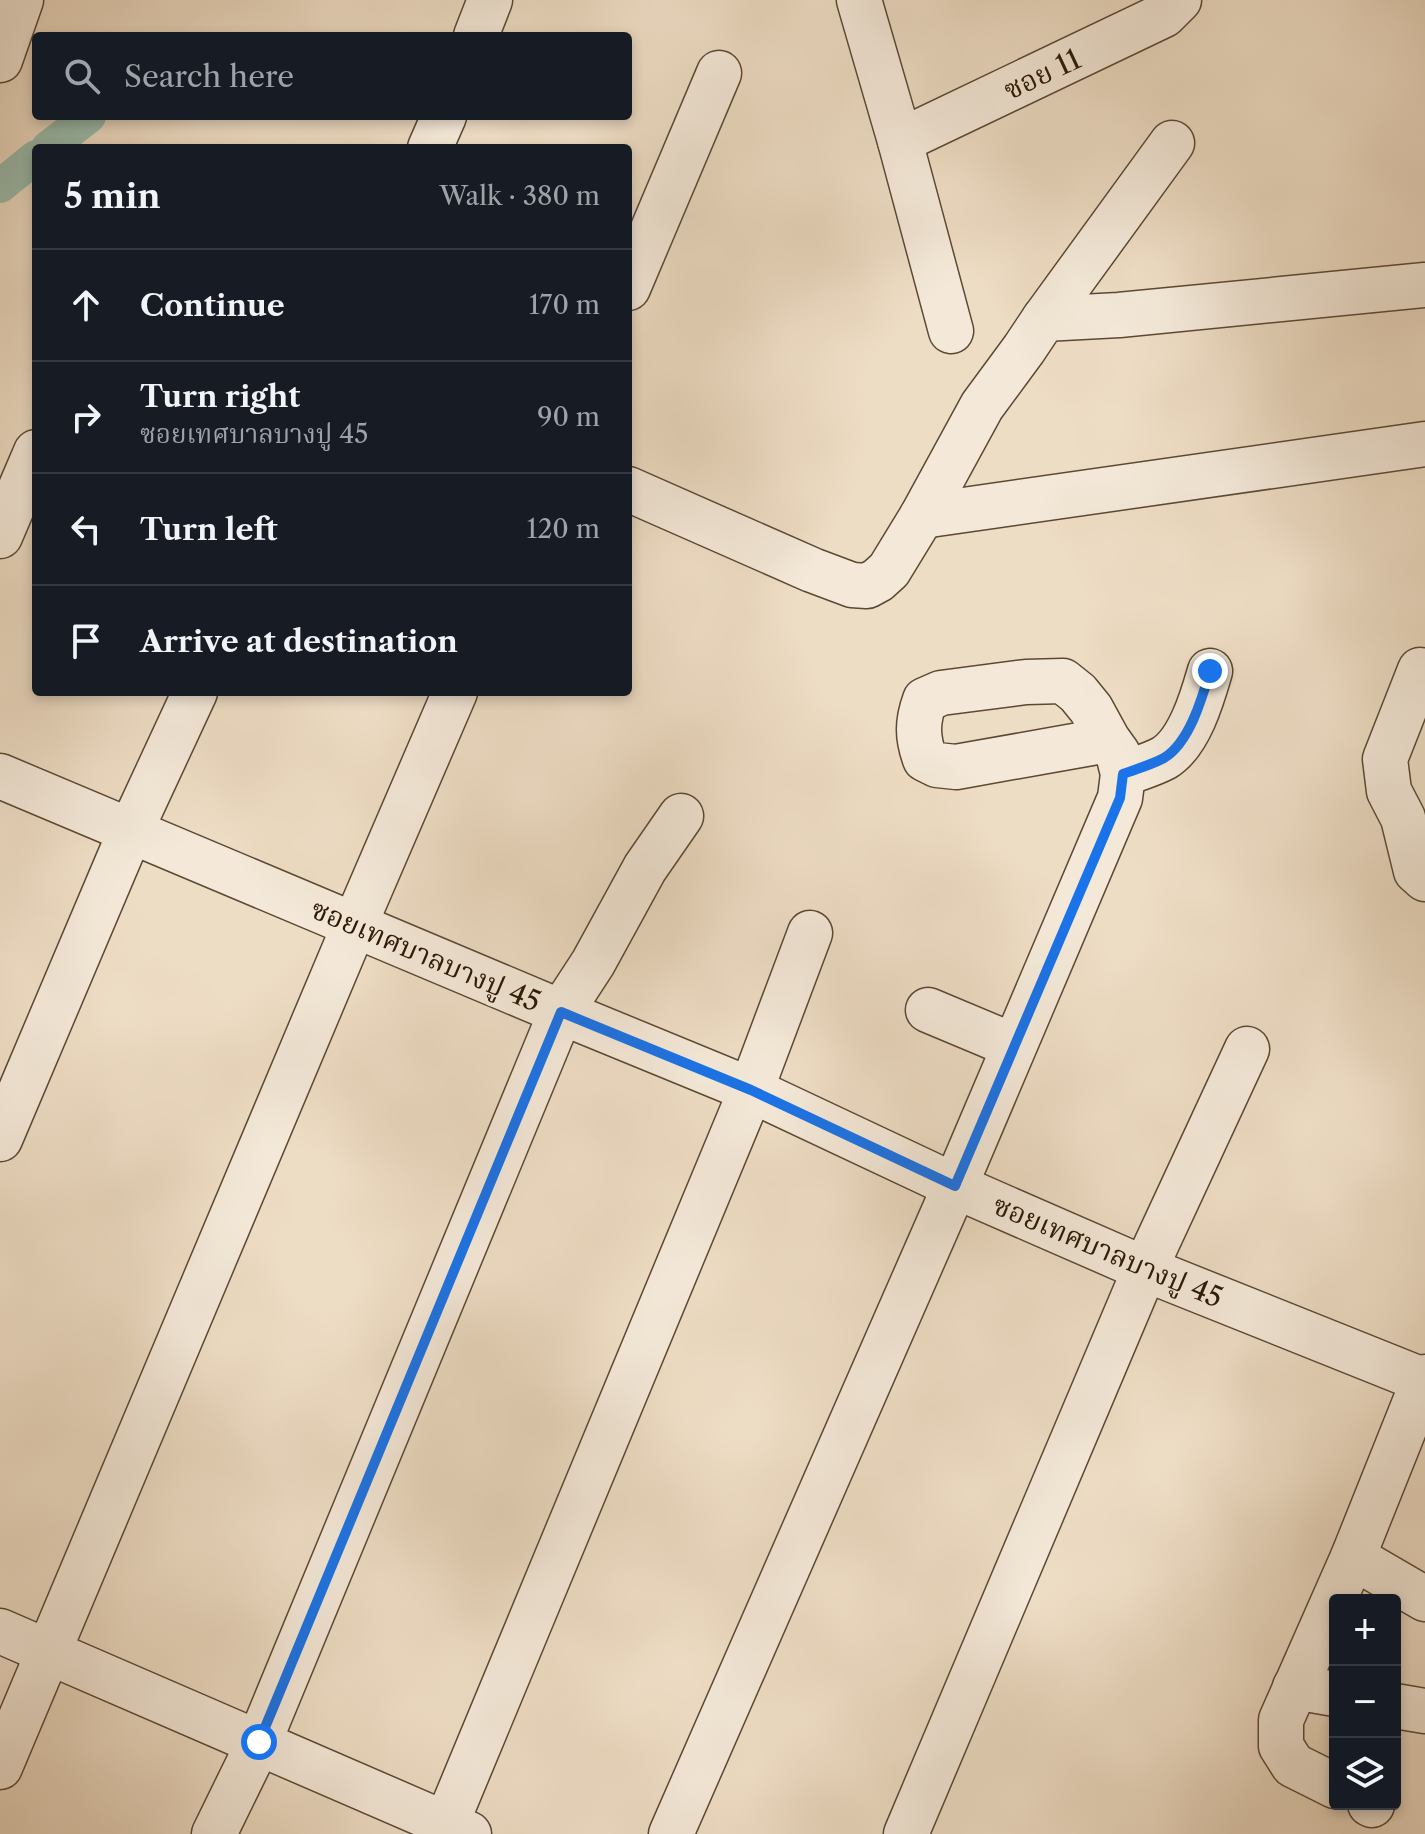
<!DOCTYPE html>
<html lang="en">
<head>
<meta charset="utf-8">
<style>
  body { margin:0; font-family:"Libre Caslon Text","Noto Serif Thai",serif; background:#242831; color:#f1f3f6 }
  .controls { position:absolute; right:24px; bottom:24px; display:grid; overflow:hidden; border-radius:8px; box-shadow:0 4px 12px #0003 }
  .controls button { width:72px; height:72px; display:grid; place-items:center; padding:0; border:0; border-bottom:2px solid #363941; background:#171b24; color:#f1f3f6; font:40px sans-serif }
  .stop { position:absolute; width:24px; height:24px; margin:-18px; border:6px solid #1a73e8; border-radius:50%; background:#fff }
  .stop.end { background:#1a73e8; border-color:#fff; box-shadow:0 2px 8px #0008 }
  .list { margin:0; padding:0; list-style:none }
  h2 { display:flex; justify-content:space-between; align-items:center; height:104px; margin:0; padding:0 32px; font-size:34px }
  h2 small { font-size:26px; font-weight:400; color:#9ea1a6 }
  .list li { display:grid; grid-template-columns:52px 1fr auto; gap:24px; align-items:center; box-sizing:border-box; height:112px; padding:0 32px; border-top:2px solid #363941 }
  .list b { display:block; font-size:30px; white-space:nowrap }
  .list p { margin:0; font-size:26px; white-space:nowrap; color:#9ea1a6 }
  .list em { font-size:26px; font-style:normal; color:#9ea1a6 }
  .icon { flex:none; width:44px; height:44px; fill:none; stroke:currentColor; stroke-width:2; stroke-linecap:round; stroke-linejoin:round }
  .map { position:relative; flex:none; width:1425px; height:1834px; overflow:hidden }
  .search { position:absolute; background:#171b24; box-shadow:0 4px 12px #0003; left:32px; top:32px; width:600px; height:88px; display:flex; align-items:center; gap:20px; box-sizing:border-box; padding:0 28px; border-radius:8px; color:#9ea1a6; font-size:30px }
  .panel { position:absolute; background:#171b24; box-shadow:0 4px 12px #0003; left:32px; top:144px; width:600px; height:552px; border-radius:8px }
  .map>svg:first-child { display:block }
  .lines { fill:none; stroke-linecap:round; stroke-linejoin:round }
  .canal { stroke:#9abdaf; stroke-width:34 }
  .minor-casing { stroke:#5c4834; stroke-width:47 }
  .minor { stroke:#f4e9d9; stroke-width:44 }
  .route { stroke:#1a73e8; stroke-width:10 }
  .labels { text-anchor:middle; stroke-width:8; stroke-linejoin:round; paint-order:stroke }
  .street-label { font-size:28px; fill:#2b1704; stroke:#f4e9d9 }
</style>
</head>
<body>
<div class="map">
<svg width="1425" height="1834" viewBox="0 0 1425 1834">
  <rect width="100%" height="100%" fill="#eeddc5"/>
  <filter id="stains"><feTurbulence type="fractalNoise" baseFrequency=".0025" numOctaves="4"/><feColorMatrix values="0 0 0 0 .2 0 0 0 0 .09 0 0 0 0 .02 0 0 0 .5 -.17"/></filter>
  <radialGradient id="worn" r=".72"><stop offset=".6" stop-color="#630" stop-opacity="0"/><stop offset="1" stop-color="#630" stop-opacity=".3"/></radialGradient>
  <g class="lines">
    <g class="canal">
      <polyline points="48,148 89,116"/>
      <polyline points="0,186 36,157"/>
    </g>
    <g class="minor-casing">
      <g id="minor">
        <polyline points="859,0 900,141 951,331"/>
        <polyline points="476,36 490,0"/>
        <polyline points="0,60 21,0"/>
        <polyline points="900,141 1164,15 1179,0"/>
        <polyline points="430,148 444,116"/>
        <polyline points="628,288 719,73"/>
        <polyline points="1044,319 1172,143"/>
        <polyline points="628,489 812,570 852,585 867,586 878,580 889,570 922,516 982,406 1024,349 1044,319 1119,315 1425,285"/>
        <polyline points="922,516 1425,444"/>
        <polyline points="0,536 36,452"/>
        <polyline points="1420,670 1385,759 1389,791 1403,818 1416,871 1425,879"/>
        <path d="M1123,774C1136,769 1151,765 1164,758C1189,743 1202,699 1210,671"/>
        <polyline points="0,776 561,1012 751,1090 955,1186 1145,1269 1425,1381"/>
        <polyline points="928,1010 1014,1046"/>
        <polyline points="0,1139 131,830 195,692"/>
        <polyline points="1353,1557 1425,1599"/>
        <polyline points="0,1631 469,1834"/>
        <polyline points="1295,1687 1335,1694"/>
        <polyline points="1395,1706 1425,1711"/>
        <polyline points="0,1767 355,924 455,692"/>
        <polyline points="1335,1786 1293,1765 1281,1746 1281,1720 1353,1557 1425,1377"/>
        <polyline points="1370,1804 1372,1805"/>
        <polyline points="214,1834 259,1742 561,1012 593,963 645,868 681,816"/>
        <polyline points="442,1834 751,1090 810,933"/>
        <path d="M671,1834L955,1186L1120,798L1123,774L1118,754L1108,740L1091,709L1078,693L1063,681L1026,682L941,693L925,700C917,722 917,737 925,759L937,765L956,767L1108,740"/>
        <polyline points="906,1834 1145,1269 1247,1049"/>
      </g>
    </g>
    <use href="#minor" class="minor"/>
  </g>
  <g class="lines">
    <path class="route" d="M259,1742L561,1012L751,1090L955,1186L1120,798L1123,774C1136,769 1151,765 1164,758C1189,743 1202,699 1210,671"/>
  </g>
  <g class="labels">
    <g class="street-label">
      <text transform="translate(1042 74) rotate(-25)" y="10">ซอย 11</text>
      <text transform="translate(426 955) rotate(23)" y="10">ซอยเทศบาลบางปู 45</text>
      <text transform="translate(1108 1251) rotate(23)" y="10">ซอยเทศบาลบางปู 45</text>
    </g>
  </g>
  <rect width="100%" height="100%" filter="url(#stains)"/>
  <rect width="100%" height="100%" fill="url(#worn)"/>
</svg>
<div class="controls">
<button>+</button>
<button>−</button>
<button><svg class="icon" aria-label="layers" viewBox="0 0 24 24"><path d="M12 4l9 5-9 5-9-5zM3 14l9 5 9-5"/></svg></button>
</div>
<div class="stop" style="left:259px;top:1742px"></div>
<div class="stop end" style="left:1210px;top:671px"></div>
<div class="search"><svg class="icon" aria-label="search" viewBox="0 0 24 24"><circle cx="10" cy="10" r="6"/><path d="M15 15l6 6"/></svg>Search here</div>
<section class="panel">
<h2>5 min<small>Walk · 380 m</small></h2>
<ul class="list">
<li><svg class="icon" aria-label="ahead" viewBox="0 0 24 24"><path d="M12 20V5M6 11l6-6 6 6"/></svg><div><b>Continue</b></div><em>170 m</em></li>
<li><svg class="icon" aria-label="right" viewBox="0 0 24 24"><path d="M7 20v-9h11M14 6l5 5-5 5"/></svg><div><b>Turn right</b><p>ซอยเทศบาลบางปู 45</p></div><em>90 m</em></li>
<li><svg class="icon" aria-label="left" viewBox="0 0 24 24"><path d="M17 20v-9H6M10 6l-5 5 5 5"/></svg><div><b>Turn left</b></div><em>120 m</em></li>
<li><svg class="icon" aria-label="arrive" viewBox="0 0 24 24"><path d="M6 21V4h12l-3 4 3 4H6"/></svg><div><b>Arrive at destination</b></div></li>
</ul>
</section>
</div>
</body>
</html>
